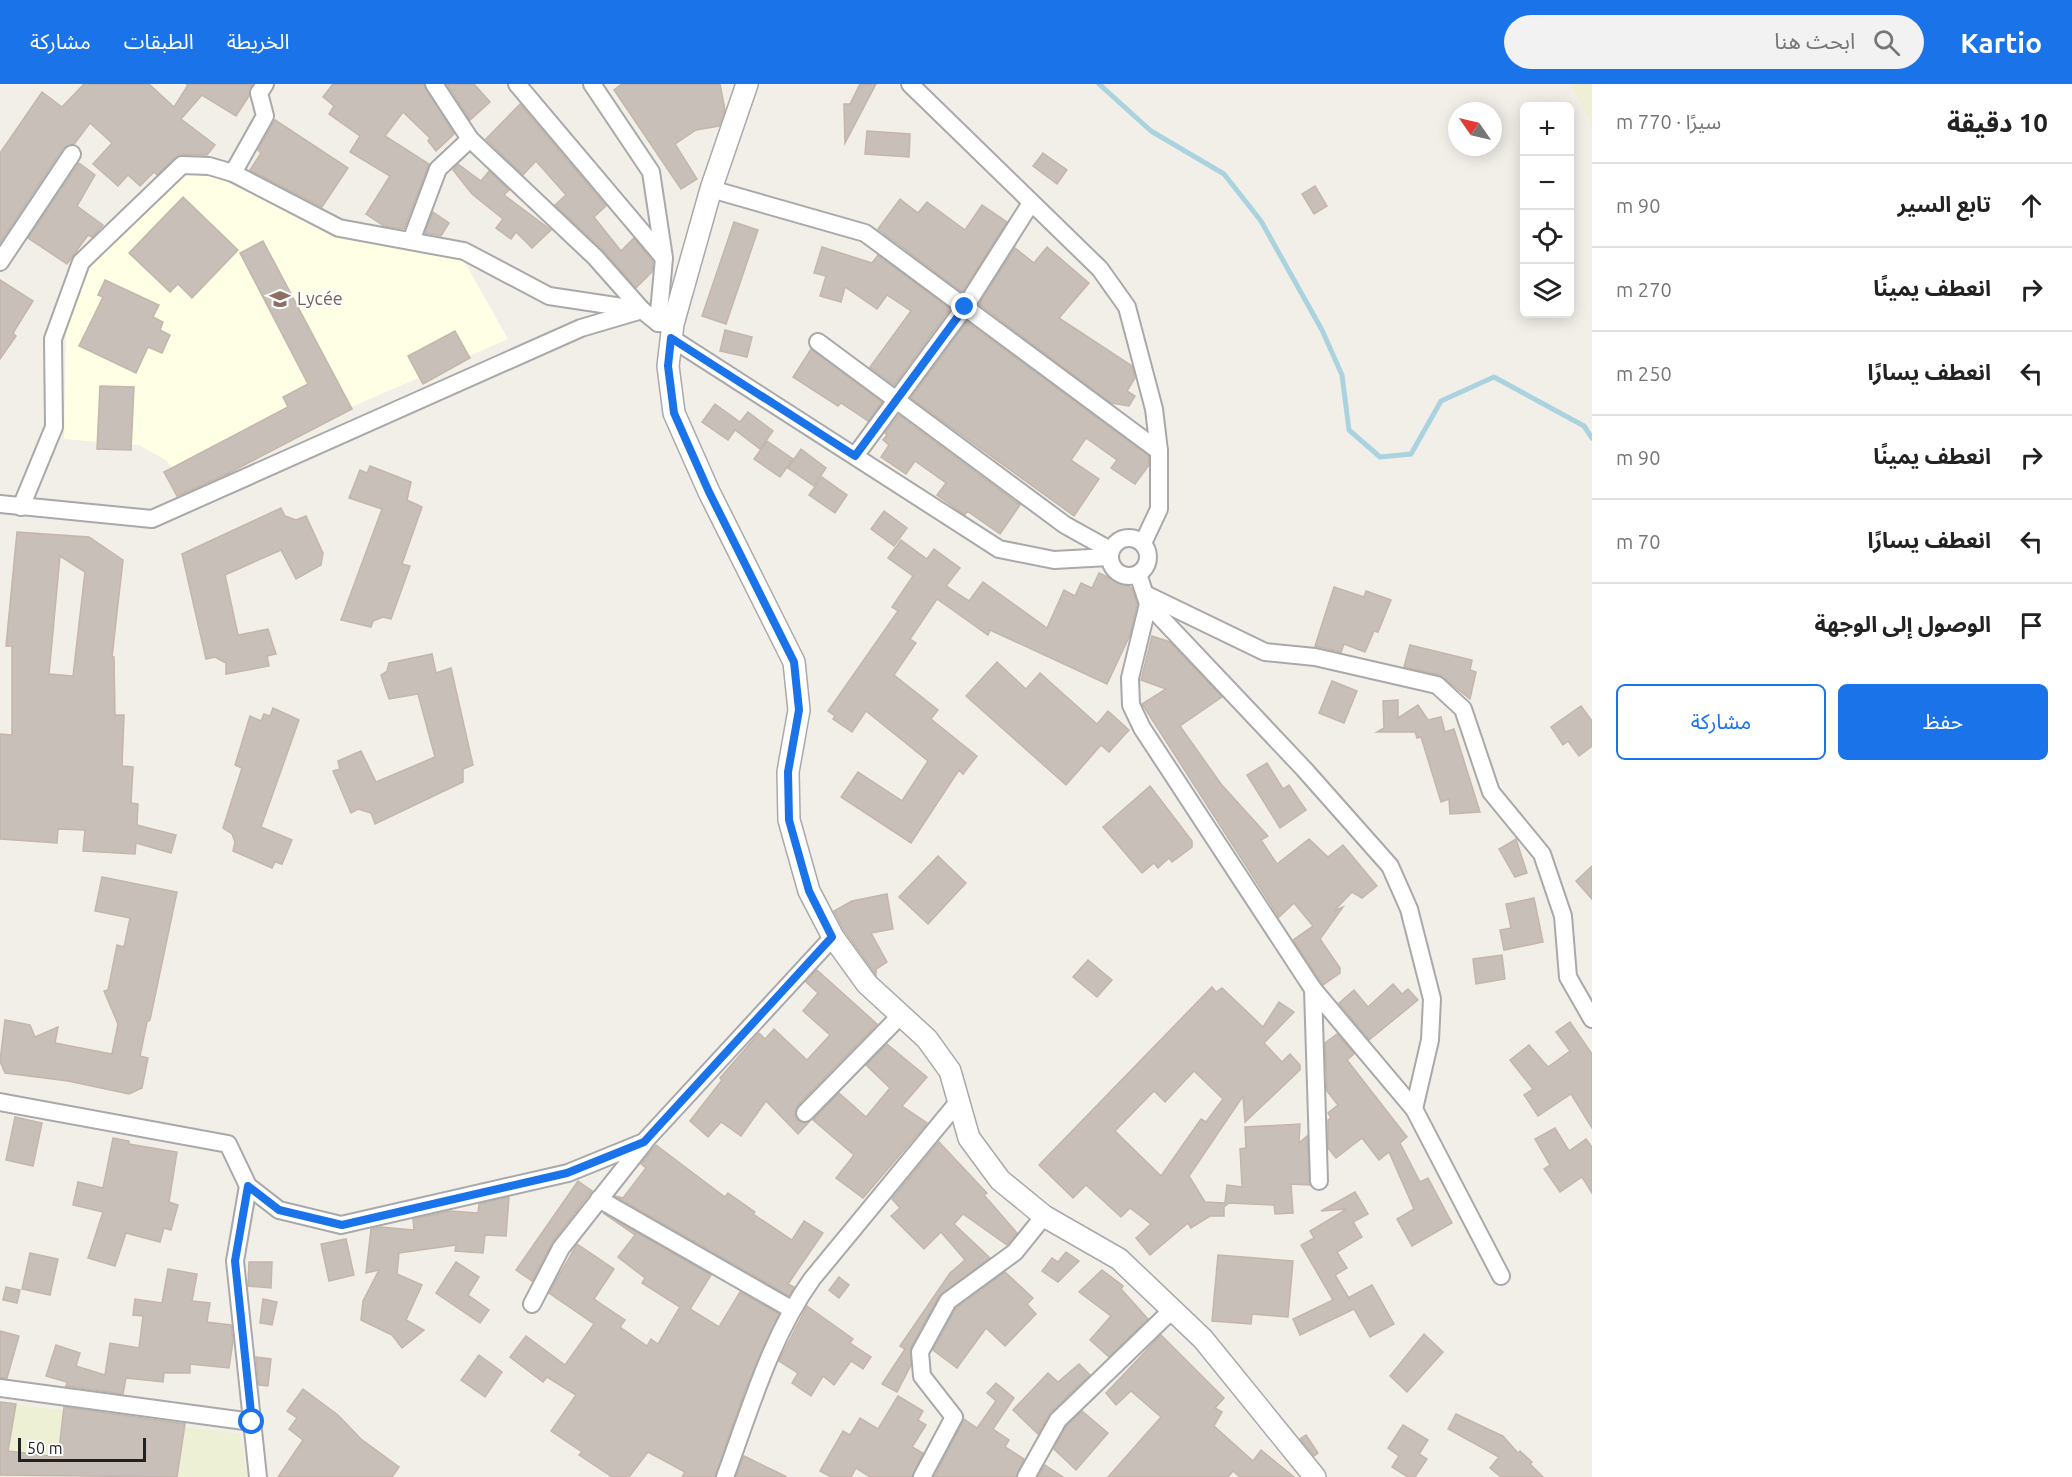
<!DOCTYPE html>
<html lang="ar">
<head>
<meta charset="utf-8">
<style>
  body { margin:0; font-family:Ubuntu,"Noto Sans Arabic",sans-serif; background:#f2f2f2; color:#222; direction:rtl }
  .controls { position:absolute; right:18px; top:18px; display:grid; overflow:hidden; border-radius:9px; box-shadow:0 3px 15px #0003 }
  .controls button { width:54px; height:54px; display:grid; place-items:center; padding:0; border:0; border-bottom:2px solid #e0e0e0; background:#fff; color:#222; font:30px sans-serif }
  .compass { position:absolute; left:1448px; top:18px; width:54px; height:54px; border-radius:50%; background:#fff; box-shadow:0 3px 15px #0003; rotate:304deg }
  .scale { position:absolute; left:18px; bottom:15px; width:128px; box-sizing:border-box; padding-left:6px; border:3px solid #222; border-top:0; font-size:16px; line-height:21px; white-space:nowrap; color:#222; -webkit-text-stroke:4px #fff; paint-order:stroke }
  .stop { position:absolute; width:18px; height:18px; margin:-14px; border:4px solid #1a73e8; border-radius:50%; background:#fff }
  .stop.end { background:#1a73e8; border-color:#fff; box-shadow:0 2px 6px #0008 }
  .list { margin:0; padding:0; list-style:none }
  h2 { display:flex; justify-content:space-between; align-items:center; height:78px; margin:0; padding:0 24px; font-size:26px }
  h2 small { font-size:20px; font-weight:400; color:#767676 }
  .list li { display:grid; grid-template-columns:39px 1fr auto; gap:18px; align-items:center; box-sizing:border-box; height:84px; padding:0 24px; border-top:2px solid #e0e0e0 }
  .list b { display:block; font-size:22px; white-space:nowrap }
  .list em { font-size:20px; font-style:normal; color:#767676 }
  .actions { display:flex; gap:12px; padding:18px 24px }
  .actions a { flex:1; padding:14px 0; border:2px solid #1a73e8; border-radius:9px; text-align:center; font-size:21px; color:#1a73e8 }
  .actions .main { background:#1a73e8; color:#fff }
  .icon { flex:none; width:33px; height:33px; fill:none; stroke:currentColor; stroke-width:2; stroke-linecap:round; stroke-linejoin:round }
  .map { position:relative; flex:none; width:1592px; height:1393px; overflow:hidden; direction:ltr }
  header { display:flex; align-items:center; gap:36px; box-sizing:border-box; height:84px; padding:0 30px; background:#1a73e8; color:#fff }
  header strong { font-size:28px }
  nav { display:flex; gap:33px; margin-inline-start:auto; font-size:21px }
  .search { width:420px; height:54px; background:#f2f2f2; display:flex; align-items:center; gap:15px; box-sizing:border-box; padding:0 21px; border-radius:33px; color:#767676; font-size:22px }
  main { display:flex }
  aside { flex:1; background:#fff }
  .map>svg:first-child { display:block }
  .education { fill:#ffffe5 }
  .farmland { fill:#eef0d5 }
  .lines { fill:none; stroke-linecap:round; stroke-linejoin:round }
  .stream { stroke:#aad3df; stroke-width:5 }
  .building { fill:#c7bfb8; stroke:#c4b6ab; stroke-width:1.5; fill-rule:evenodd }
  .minor-casing { stroke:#a9a9a9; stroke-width:20 }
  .tertiary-casing { stroke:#a9a9a9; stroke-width:24 }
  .minor { stroke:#fff; stroke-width:16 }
  .tertiary { stroke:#fff; stroke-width:21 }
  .route { stroke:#1a73e8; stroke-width:8 }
  .labels { text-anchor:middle; stroke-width:4.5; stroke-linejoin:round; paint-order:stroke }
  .education-label { font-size:18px; fill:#785e54; stroke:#fff; text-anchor:start }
</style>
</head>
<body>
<header>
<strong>Kartio</strong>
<div class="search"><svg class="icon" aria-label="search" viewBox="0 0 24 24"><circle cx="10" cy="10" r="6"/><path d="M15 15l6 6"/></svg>ابحث هنا</div>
<nav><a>الخريطة</a><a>الطبقات</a><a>مشاركة</a></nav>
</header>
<main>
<aside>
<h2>10 دقيقة<small>سيرًا · 770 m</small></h2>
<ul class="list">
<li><svg class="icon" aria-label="ahead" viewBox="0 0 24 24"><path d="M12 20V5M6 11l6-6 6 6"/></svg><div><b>تابع السير</b></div><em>90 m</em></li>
<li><svg class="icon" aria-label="right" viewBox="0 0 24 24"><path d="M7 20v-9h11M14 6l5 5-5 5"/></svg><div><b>انعطف يمينًا</b></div><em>270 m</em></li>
<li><svg class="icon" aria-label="left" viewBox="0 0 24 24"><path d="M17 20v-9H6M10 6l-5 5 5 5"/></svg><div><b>انعطف يسارًا</b></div><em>250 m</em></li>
<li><svg class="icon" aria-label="right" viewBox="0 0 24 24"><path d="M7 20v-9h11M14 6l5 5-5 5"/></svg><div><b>انعطف يمينًا</b></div><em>90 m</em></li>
<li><svg class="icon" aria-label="left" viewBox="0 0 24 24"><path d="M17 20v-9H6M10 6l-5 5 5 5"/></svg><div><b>انعطف يسارًا</b></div><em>70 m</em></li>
<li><svg class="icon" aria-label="arrive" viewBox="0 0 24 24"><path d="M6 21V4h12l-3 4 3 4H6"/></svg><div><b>الوصول إلى الوجهة</b></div></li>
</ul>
<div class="actions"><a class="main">حفظ</a><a>مشاركة</a></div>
</aside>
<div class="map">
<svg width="1592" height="1393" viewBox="0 0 1592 1393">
  <rect width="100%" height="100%" fill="#f2efe9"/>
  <polygon class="education" points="181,88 206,88 327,148 464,177 508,255 181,397 167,377 139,361 64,355 66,248 85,182"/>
  <g class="farmland">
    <polygon points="1571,0 1592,0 1592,40"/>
    <polygon points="0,1318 240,1350 247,1393 0,1393"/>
  </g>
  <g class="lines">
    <polyline class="stream" points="1099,0 1151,47 1224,90 1261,137 1322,246 1342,291 1349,346 1380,373 1411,370 1441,317 1494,293 1584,342 1592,354"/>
  </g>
  <g class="building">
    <polygon points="84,0 149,0 174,23 188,1 186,0 252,0 249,12 236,32 202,11 181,35 215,61 207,71 178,71 157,91 154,88 140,102 128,91 118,102 93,80 112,59 90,39 74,60 63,64 0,159 0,69 42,8 62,23"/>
    <polygon points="333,0 424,0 454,50 436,67 428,57 430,54 403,28 385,52 429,80 404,145 384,142 366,130 390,92 350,68 360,52 329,30 334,22 323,13"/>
    <polygon points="447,0 474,0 490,18 470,36"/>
    <polygon points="622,0 720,0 725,26 719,42 696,46 675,60 697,95 681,105 614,6"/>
    <polygon points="860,0 876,0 845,59 844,20 850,20"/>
    <polygon points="520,20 606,122 594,133 621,167 634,154 653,178 652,188 636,204 602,165 555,121 566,111 536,77 523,91 486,55"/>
    <polygon points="275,36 348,84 322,123 250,86 261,69 258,66"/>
    <polygon points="867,47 910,50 909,73 865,70"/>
    <polygon points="1043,69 1067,86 1057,100 1033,82"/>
    <polygon points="79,79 95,91 77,122 103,141 92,153 88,151 67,180 28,154"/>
    <polygon points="458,80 481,97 489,87 509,106 504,111 551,146 532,164 516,148 511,155 496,144 503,135 472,110 453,86"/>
    <polygon points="1315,102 1327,122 1314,130 1302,110"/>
    <polygon points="183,113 238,166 192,214 178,200 170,208 129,169"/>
    <polygon points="900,115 918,129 927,118 965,146 982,121 1007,138 962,208 878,145"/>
    <polygon points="433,128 449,139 441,152 425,149"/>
    <polygon points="734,138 758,146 726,240 702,232"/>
    <polygon points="263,157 352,325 229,389 177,412 164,388 288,323 283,313 308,300 240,169"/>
    <polygon points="822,163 872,179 878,171 950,225 894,301 870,283 911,227 887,211 877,225 845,203 841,218 820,212 826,192 814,189"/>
    <polygon points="1047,163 1089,199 1059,234 1132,282 1135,294 1127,307 1135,312 1129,322 1111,319 979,220 1015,164 1034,179"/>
    <polygon points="0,196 33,217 13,249 16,252 0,275"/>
    <polygon points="105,196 159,221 153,233 163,238 160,246 170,251 162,269 148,263 136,289 79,262 103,213 98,211"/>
    <polygon points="967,238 1149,372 1149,381 1135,400 1111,384 1117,376 1086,354 1071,376 1099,395 1074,432 911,314"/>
    <polygon points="725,246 752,253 747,273 720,267"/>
    <polygon points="455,247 470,274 423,300 408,272"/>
    <polygon points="811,265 882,318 868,337 841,319 838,322 793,293"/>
    <polygon points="100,302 134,303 131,366 97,365"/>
    <polygon points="715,320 740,338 748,328 773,347 760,365 735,346 728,356 702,338"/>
    <polygon points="899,331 1020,421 1000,450 967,427 965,431 937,411 946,399 915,377 906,390 881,373 889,361 883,356 887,351 885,349"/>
    <polygon points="767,357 793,375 780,393 754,375"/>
    <polygon points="801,365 826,384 814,402 788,384"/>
    <polygon points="370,382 411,398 407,416 422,423 402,480 410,482 391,535 383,533 373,537 371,543 341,536 382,425 349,414 360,386 367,389"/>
    <polygon points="822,393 847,411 835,429 809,411"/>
    <polygon points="281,424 285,432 296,436 306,432 323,469 321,481 296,495 281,466 225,491 238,551 268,545 276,570 267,572 269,582 226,590 226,579 215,573 206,575 182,470"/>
    <polygon points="884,427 907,444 894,462 871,445"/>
    <path d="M17,448L89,453L123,476L112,573H114L115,631H124L122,682L133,683L131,719L138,720L137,741L176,751L171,769L136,759L135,770L83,767L85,746L58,745L57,759L0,755V650L12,651V562H6ZM60,472L85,488L73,592L49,590Z"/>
    <polygon points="901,456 927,475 934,465 960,484 946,502 969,517 983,498 1047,544 1064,506 1075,512 1081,499 1092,504 1099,489 1132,504 1137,520 1130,551 1107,600 990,546 988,551 937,515 910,555 916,559 894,591 938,626 931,635 977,672 963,690 959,686 911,759 841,713 858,688 902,717 928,677 866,627 852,648 833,635 835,632 828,627 898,527 892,523 913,492 888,474"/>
    <polygon points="1334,503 1364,513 1366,507 1391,516 1378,548 1374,547 1365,568 1344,560 1341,568 1315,562"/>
    <polygon points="1152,552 1170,558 1222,613 1180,642 1221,700 1268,752 1261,756 1277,780 1309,755 1328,773 1343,761 1377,802 1362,814 1352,808 1334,827 1343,823 1320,855 1340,884 1340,889 1323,901 1293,856 1313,842 1294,819 1279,833 1142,620 1166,605 1141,596"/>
    <polygon points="1410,561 1472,576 1470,586 1476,588 1470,615 1440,591 1404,583"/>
    <polygon points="432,570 436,589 451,584 473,681 463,685 463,698 375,740 371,729 358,725 351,729 333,687 340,685 338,677 361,667 376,698 435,673 418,610 389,615 381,591 387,587 389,579"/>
    <polygon points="997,578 1026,605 1040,589 1097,640 1108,627 1129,646 1109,668 1101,661 1066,701 966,612"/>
    <polygon points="1332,597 1357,607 1344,639 1319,629"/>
    <polygon points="1398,616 1398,634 1418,621 1428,636 1441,633 1445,648 1454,645 1480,728 1450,730 1449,715 1441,718 1421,653 1417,654 1415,648 1377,648 1384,644 1383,617"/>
    <polygon points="1581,622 1592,637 1592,662 1579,672 1568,657 1563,661 1551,643"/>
    <polygon points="273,624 299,636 261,743 292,756 282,780 275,778 272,784 233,767 235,758 232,750 223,744 242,684 235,681 250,632 261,637 264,630 270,632"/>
    <polygon points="1267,679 1283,705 1289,701 1306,726 1280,744 1247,691"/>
    <polygon points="1150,702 1192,757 1192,763 1172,778 1169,774 1158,784 1154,779 1142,789 1103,743"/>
    <polygon points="1516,755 1527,789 1515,793 1499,765"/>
    <polygon points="938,772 966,799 928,840 899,813"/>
    <polygon points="1592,782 1592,815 1576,797"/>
    <polygon points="102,793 177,808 150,936 147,938 140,972 148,974 142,1004 129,1010 68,997 5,989 0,977 5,936 30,941 35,953 58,943 55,959 112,970 118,940 104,907 108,906 117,861 124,863 130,834 95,827"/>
    <polygon points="887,810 893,845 871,849 887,878 876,885 876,891 844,846 834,827 852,817"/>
    <polygon points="1534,814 1543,858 1504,866 1500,846 1511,844 1506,820"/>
    <polygon points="1502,871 1505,895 1476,900 1473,875"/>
    <polygon points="1088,876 1112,896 1097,913 1073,893"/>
    <polygon points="817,886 877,940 797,1022 795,1031 797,1036 809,1038 798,1050 766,1017 741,1052 721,1038 708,1053 690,1037 722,996 720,994 759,949 765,955 774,945 807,976 830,951 803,927 818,909 806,898"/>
    <polygon points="1393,900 1402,910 1408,905 1418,916 1369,956 1339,919 1354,906 1368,923"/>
    <path d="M1212,903L1216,908L1222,904L1263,943L1279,918L1294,928L1264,959L1282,978L1290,970L1300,981V986L1245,1038L1243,1012L1189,1092L1205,1118L1225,1119L1227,1101L1242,1103L1240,1065L1246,1064L1245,1043L1300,1040L1299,1059L1307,1052L1310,1101L1291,1100L1293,1129L1275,1130L1274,1121L1229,1119L1224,1123V1132H1210L1191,1144L1188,1139L1150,1171L1136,1154L1151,1140L1130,1124L1121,1133L1086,1101L1073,1114L1039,1081ZM1194,987L1223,1015L1206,1038L1201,1035L1161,1092L1115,1047L1154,1007L1165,1018Z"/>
    <polygon points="1570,938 1592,970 1592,1044 1571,1010 1538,1032 1524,1011 1533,1005 1510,976 1529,961 1548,983 1570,967 1556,948"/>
    <polygon points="1337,950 1354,970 1347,976 1407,1053 1400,1059 1420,1098 1428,1094 1452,1139 1412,1162 1397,1135 1414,1125 1389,1068 1379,1076 1362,1054 1336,1074 1328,1064 1328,1036 1331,1034 1328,1029 1338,1021 1327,1007 1325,959"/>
    <polygon points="887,960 927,993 902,1022 927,1039 863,1114 836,1094 854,1071 813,1036 839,1009 866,1033 890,1004 866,981"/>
    <polygon points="15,1033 42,1039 33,1082 6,1076"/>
    <polygon points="1555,1044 1569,1067 1586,1055 1592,1063 1592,1109 1582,1093 1560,1108 1544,1085 1550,1081 1535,1055"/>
    <polygon points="113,1054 129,1057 129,1060 177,1068 169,1118 178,1121 171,1146 164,1144 160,1158 126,1149 115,1182 88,1174 103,1128 73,1121 78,1098 103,1104"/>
    <polygon points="939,1058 987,1109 984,1111 1017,1149 1007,1161 963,1130 954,1140 990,1174 939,1212 911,1263 911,1281 897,1308 882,1300 905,1265 900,1262 950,1189 965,1176 941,1148 924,1165 891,1132 900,1124 892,1115"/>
    <polygon points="656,1061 725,1113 728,1109 755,1128 753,1130 792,1156 804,1137 823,1149 788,1200 794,1203 789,1212 615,1112 623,1114 646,1084 641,1080"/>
    <polygon points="578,1097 592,1107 553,1157 532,1197 516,1186"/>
    <polygon points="1355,1108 1368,1130 1353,1138 1362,1153 1337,1168 1347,1184 1335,1191 1350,1216 1348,1214 1372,1201 1394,1240 1370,1253 1354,1225 1300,1251 1293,1235 1333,1216 1301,1161 1314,1154 1310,1147 1347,1125 1321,1127"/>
    <polygon points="509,1113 506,1152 485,1151 483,1169 455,1167 456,1161 399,1169 397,1190 422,1201 406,1236 424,1246 402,1264 392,1251 361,1236 363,1217 379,1186 366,1189 371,1145 380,1143 414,1146 413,1135 450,1127 478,1129 479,1120"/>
    <polygon points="603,1129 711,1191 690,1225 719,1243 740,1208 779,1230 745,1306 715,1393 682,1393 685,1388 648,1368 629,1393 612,1393 579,1371 582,1368 551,1347 576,1311 547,1293 543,1298 510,1273 526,1252 565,1281 594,1240 549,1209 577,1160 614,1185 594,1215 625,1236 620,1243 647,1262 651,1255 658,1260 680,1223 642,1199 645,1194 618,1173 635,1151"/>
    <polygon points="346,1155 354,1191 329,1197 321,1160"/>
    <polygon points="1066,1168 1079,1177 1058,1198 1042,1187 1052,1174 1058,1178"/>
    <polygon points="30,1169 58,1175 50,1211 22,1205"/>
    <polygon points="1218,1171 1293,1177 1288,1233 1252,1230 1251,1240 1212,1237"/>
    <polygon points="249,1178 272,1178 271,1204 248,1202"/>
    <polygon points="456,1178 479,1193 468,1211 489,1226 480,1239 436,1209"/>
    <polygon points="168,1185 197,1190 192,1217 210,1219 207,1238 231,1241 233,1257 229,1284 190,1280 190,1289 164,1289 163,1298 126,1294 123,1310 66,1302 67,1298 46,1292 56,1261 80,1269 76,1282 105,1291 110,1259 139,1264 143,1232 133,1231 135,1215 162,1219"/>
    <polygon points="1102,1186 1123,1202 1121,1205 1148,1235 1109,1273 1090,1256 1111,1232 1079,1208"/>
    <polygon points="1005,1188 1033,1214 1027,1220 1036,1230 1005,1262 986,1244 957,1284 933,1266 956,1224"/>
    <polygon points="839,1193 849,1201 839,1214 829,1206"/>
    <polygon points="6,1203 20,1206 17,1219 3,1216"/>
    <polygon points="263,1215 277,1218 272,1241 260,1239"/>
    <polygon points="807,1222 853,1255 850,1259 871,1273 863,1285 851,1277 834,1301 823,1292 811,1312 792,1299 798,1289 779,1277"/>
    <polygon points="0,1247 19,1252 7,1294 0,1294"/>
    <polygon points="1424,1250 1443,1268 1407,1308 1390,1292"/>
    <polygon points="1161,1251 1224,1314 1215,1324 1222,1328 1214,1342 1253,1377 1261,1366 1294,1393 1240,1393 1233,1387 1228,1393 1108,1393 1161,1333 1131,1307 1116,1321 1106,1309"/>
    <polygon points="479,1271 502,1288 485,1313 461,1296"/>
    <polygon points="256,1273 271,1275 268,1302 259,1301"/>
    <polygon points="1079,1280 1090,1291 1050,1329 1038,1350 1013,1326 1048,1289 1058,1298"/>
    <polygon points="996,1299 1014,1314 993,1345 1009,1356 1005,1363 1024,1375 1016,1393 934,1393 964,1335 977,1344 996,1317 987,1309"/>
    <polygon points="303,1305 338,1331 361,1355 399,1383 392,1393 278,1393 303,1356 289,1345 297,1334 287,1327"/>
    <polygon points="898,1312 923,1327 918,1336 926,1341 912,1363 923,1369 912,1393 870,1393 856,1384 851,1393 831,1393 820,1387 843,1347 850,1351 860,1334 878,1345"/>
    <polygon points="0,1318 16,1320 8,1367 58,1373 64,1323 185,1340 177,1393 0,1391"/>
    <polygon points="1082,1327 1108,1349 1076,1386 1054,1365 1066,1342"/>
    <polygon points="1456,1330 1503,1352 1518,1369 1520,1367 1532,1378 1530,1380 1543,1393 1501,1393 1490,1384 1499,1373 1448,1345"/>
    <polygon points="1403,1341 1428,1356 1419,1370 1427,1375 1415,1393 1408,1393 1392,1383 1399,1372 1388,1364"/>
    <polygon points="1306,1351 1318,1369 1314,1372 1300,1355"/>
    <polygon points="744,1372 787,1393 736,1393"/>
    <polygon points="1045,1381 1063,1393 1038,1393"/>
  </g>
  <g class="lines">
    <g class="minor-casing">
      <g id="minor">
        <polyline points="434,0 470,55 595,173 642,226"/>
        <polyline points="517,0 663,173"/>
        <polyline points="592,0 651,88 664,174 658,239"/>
        <polyline points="910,0 1100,185 1127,223 1154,325 1159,367 1159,425 1143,459"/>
        <polyline points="233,89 265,32 259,9 265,0"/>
        <polyline points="711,105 865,149 1159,367"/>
        <polyline points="411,157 438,85 470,55"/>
        <polyline points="0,178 72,70"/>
        <polyline points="671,254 999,465 1054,476 1109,473"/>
        <polyline points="818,258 1065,441 1110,466"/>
        <polyline points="855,372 965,223 1031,119"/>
        <polyline points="0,420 152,435 581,244 642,226 658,239 673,240"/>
        <polyline points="21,423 54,343 53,255 81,178 182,81 209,82 233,89 339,144 464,167 549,212 642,226"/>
        <circle cx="1129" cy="473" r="19"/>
        <polyline points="1138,490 1148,520 1130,594 1131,621 1142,644 1313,905 1414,1025 1501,1192"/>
        <polyline points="1145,510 1265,568 1315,573 1437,601 1463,625 1491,708 1542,770 1563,832 1568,893 1592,935"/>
        <polyline points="1148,520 1304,685 1390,782 1409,825 1432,915 1430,956 1414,1025"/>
        <polyline points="1313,905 1319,1097"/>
        <polyline points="0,1018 228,1060 248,1102 279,1126 341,1141 568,1089 644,1058 833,853"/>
        <polyline points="805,1029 901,931"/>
        <polyline points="248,1102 235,1177 258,1393"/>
        <polyline points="599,1115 791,1225"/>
        <polyline points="532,1220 561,1164 644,1059"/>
        <polyline points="0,1304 252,1338"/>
        <path d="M725,1393C750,1326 770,1254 812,1195L958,1018"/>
        <polyline points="922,1393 954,1333 922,1292 920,1268 948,1217 1015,1168 1044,1132"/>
        <polyline points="1026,1393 1058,1336 1172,1226"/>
      </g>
    </g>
    <g class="tertiary-casing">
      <polyline id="tertiary" points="747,0 711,105 673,240 668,282 674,329 709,408 794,578 799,626 788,688 789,736 809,807 833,853 867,900 927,955 950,987 969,1054 1000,1096 1044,1132 1119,1175 1203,1255 1315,1393"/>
    </g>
    <use href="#minor" class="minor"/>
    <use href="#tertiary" class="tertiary"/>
  </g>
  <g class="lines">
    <polyline class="route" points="252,1338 235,1177 248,1102 279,1126 342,1141 567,1089 644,1058 832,853 809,807 789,736 788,688 799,626 794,578 709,408 674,329 668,282 671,254 855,372 965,223"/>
  </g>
  <defs>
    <g id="school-bare" transform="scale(1.62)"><path d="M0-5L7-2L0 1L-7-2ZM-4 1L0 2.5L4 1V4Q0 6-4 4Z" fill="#8d6e63" stroke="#fff" stroke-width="2.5" paint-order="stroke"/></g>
  </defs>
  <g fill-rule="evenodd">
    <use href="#school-bare" x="280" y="215"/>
  </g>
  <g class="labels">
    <g class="education-label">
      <text x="297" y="221">Lycée</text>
    </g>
  </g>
</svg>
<div class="controls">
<button>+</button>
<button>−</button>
<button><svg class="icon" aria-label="locate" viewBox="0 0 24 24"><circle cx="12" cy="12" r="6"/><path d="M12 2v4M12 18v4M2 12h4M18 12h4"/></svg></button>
<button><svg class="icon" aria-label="layers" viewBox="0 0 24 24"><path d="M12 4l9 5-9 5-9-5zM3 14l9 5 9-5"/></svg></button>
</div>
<svg class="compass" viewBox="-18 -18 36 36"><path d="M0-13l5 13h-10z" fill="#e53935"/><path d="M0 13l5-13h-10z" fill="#767676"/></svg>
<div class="scale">50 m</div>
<div class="stop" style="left:252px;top:1338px"></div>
<div class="stop end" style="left:965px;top:223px"></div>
</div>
</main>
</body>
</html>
